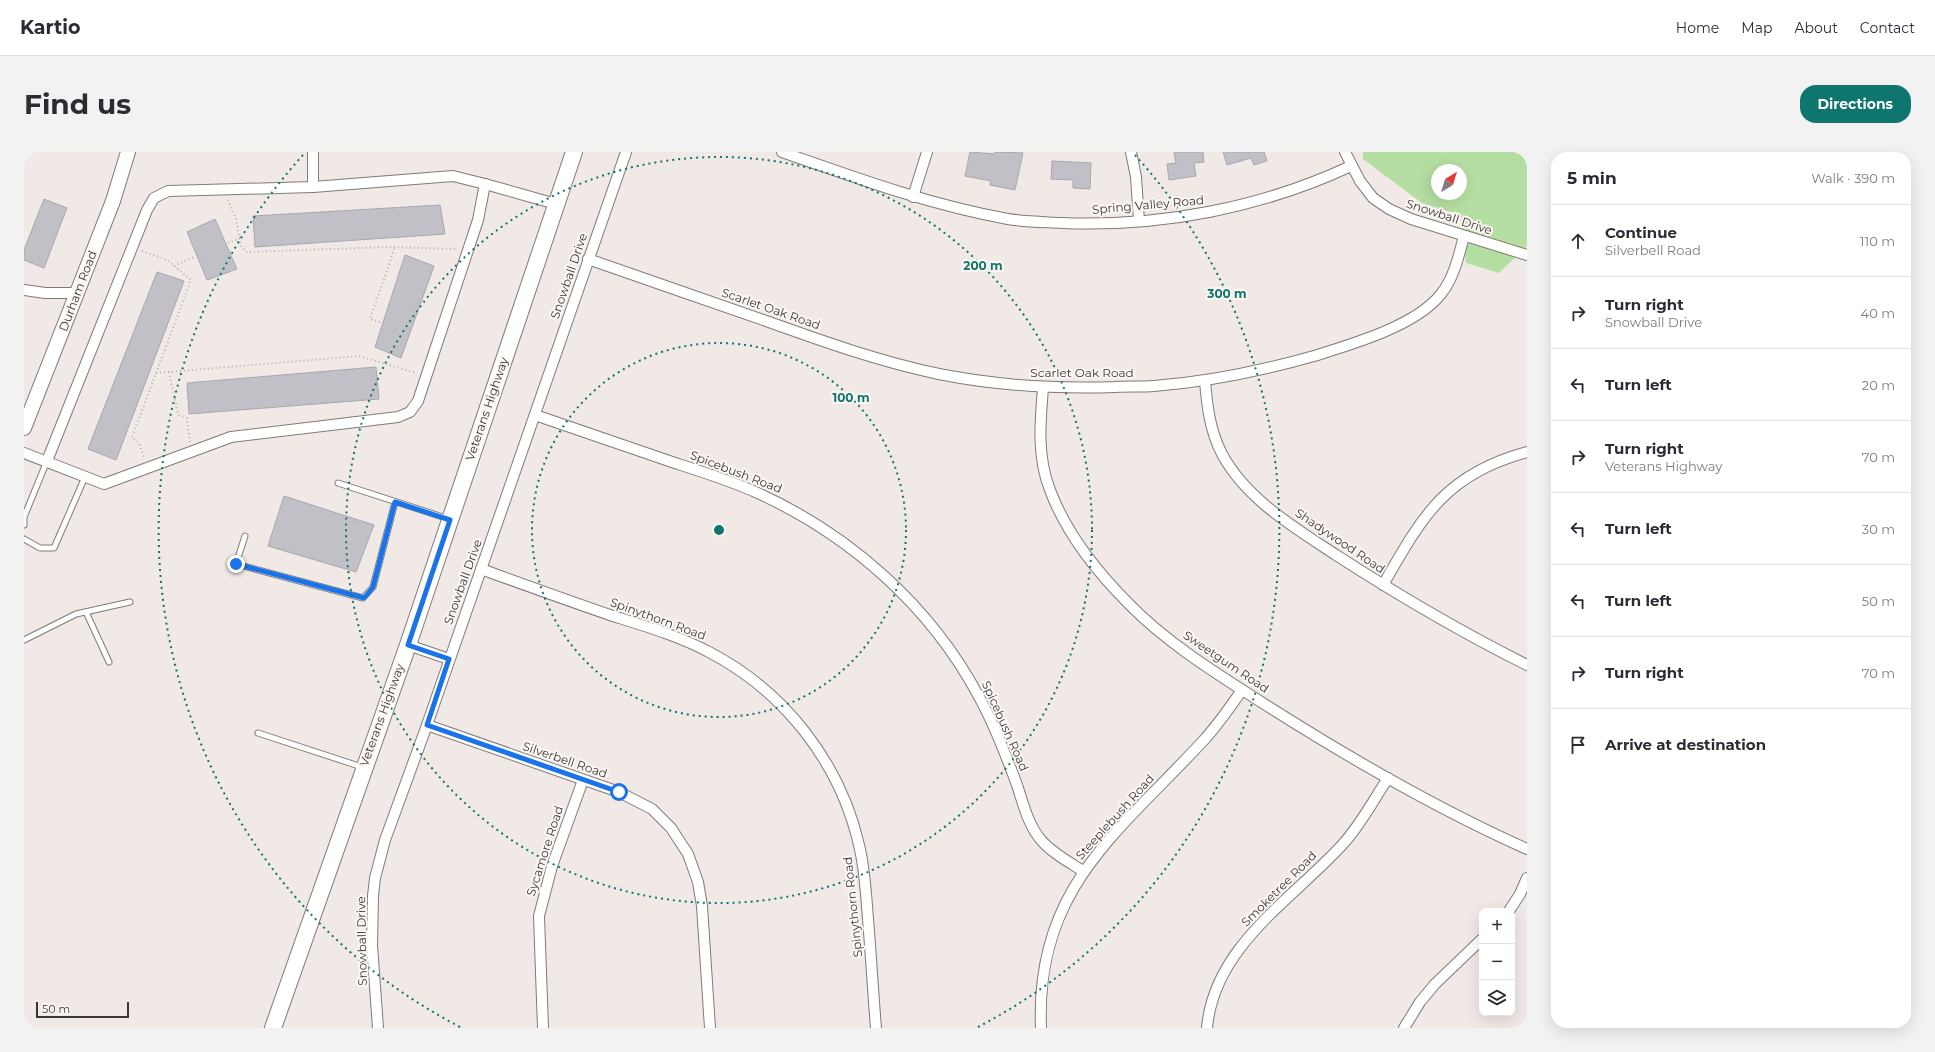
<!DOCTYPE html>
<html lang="en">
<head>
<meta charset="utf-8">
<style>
  body { margin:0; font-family:Montserrat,sans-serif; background:#f2f2f3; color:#2b2b33 }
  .controls { position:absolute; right:12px; bottom:12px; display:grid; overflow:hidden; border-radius:8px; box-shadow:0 4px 16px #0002 }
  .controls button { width:36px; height:36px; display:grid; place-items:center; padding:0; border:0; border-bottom:1px solid #e1e1e2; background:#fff; color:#2b2b33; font:20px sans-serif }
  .compass { position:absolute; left:1407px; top:12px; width:36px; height:36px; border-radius:50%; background:#fff; box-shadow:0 4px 16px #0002; rotate:38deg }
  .scale { position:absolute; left:12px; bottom:10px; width:93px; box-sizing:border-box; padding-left:4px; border:2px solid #393735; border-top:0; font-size:11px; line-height:14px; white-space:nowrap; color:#393735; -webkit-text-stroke:3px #fdf7f3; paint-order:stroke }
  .stop { position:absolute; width:12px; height:12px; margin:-9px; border:3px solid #1a73e8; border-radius:50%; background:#fff }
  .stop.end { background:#1a73e8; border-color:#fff; box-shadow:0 1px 4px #0008 }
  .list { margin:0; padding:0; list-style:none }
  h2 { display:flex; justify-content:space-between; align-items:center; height:52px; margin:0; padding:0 16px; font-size:17px }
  h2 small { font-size:13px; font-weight:400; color:#7c7c81 }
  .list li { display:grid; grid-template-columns:26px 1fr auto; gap:12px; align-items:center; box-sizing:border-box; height:72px; padding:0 16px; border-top:1px solid #e1e1e2 }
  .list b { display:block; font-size:15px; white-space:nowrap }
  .list p { margin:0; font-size:13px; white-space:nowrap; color:#7c7c81 }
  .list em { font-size:13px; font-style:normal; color:#7c7c81 }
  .icon { flex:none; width:22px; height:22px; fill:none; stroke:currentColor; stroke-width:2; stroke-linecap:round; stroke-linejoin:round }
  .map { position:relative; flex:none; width:1503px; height:876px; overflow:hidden; border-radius:16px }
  header { display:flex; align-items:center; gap:24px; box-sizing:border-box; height:56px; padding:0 20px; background:#fff; border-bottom:1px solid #e1e1e2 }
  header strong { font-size:19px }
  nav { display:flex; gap:22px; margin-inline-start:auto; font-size:14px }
  .intro { display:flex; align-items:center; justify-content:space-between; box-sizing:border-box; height:96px; padding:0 24px }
  h1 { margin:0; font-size:28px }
  .button { padding:10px 18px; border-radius:16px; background:#0f766e; color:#fff; font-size:14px; font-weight:700 }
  main { display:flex; gap:24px; padding:0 24px }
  aside { flex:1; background:#fff; border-radius:16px; box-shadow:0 4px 16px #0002 }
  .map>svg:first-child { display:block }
  .green { fill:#b5dea2; fill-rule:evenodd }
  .building { fill:#c0c0c6; stroke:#a7a7ae }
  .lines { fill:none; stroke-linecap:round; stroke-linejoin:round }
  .service-casing { stroke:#817b78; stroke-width:7 }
  .minor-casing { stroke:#817b78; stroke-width:12 }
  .secondary-casing { stroke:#817b78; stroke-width:16 }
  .primary-casing { stroke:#817b78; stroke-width:18 }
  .path { stroke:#b4aeab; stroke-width:2; stroke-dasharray:1 3; stroke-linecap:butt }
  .service { stroke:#fff; stroke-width:5 }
  .minor { stroke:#fff; stroke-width:10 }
  .secondary { stroke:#fff; stroke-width:14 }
  .primary { stroke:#fff; stroke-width:16 }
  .route { stroke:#1a73e8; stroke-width:5 }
  .ring { fill:none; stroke:#0f766e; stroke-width:2; stroke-dasharray:2 4 }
  .labels { text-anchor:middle; stroke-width:4; stroke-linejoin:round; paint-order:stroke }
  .street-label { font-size:12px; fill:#393735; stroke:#fdf7f3 }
  .centre { fill:#0f766e; stroke:#fdf7f3; stroke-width:2 }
  .ring-label { font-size:12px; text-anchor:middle; font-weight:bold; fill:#0f766e; stroke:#fdf7f3; stroke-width:4; stroke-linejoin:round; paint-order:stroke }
</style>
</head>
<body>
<header>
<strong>Kartio</strong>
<nav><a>Home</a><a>Map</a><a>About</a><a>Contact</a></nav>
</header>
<div class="intro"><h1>Find us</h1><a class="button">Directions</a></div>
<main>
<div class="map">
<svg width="1503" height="876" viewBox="0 0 1503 876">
  <rect width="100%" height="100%" fill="#f0e9e5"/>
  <path class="green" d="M1339,0H1503V94L1475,121L1442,111L1437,63L1398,51L1339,7ZM1413,18H1437V42H1413Z"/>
  <g class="building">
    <polygon points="946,0 971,2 971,0 999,1 991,38 966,33 967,29 941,24"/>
    <polygon points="1150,0 1179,0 1180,10 1170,11 1172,24 1145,28 1143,12 1152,11"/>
    <polygon points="1199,0 1240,0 1243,9 1230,13 1227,6 1203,13"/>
    <polygon points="1028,9 1067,11 1066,37 1049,36 1049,28 1027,27"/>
    <polygon points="20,47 43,56 20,116 0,108 0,98"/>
    <polygon points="416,53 421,82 231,95 229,64"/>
    <polygon points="191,67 213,117 183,128 163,80"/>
    <polygon points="381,103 410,114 377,206 351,195"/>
    <polygon points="133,120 160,129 92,308 64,297"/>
    <polygon points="352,215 355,247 165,262 163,231"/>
    <polygon points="260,344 350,373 332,420 244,394"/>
  </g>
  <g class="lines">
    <g class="service-casing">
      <g id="service">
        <polyline points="314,331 425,367"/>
        <polyline points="0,373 0,365 23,309"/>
        <polyline points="221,384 212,412 339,446 349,435 371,350"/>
        <polyline points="0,387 16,396 30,396 61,325"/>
        <polyline points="62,460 85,510"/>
        <polyline points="0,488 52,462 106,450"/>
        <polyline points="234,581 338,615"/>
      </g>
    </g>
    <g class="minor-casing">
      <g id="minor">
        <path d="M758,0C832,26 906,53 984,67C1002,70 1020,70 1038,71C1137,75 1237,56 1327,14"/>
        <polyline points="1107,0 1112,25 1115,69"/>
        <polyline points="1321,0 1336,29 1349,46 1365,57 1387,67 1503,103"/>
        <polyline points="289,35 289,0"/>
        <polyline points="889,45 903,0"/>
        <path d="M564,107C624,128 685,149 745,170C801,190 857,210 915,222C975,234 1031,237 1091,235C1104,234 1117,235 1130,234C1184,230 1237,219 1290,204C1328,192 1392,174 1417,142C1430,126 1435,103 1440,84"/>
        <polyline points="0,138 21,141 53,141"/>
        <path d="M1181,229C1183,254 1186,279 1198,302C1222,347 1271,376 1312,403C1374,443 1437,480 1503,513"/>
        <path d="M1019,236C1016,271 1013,305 1026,338C1042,381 1073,420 1105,452C1142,490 1190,520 1234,548C1320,603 1409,655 1503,697"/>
        <path d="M511,263C558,279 604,295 651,311C679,320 708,329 736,342C827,384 906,454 954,543C970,571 982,603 993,633C999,651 1004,673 1017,688C1028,701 1045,710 1059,719"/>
        <polyline points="0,301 80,332 207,285 374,265 386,260 394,249 454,68 461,32"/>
        <polyline points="23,309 123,58 130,46 144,39 289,35 429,24 461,32 532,52"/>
        <path d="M457,417C501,433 545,449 589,464C621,474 655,484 685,500C760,539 816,610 835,693C841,717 842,742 844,767C847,803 849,840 852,876"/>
        <path d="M1359,433C1398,365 1421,322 1503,300"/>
        <polyline points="384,493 425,507"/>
        <polyline points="403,573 595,640 628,657 647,676 664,702 674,730 678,754 686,876"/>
        <polyline points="1485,759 1496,742 1503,726"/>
        <polyline points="354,876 348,793 349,744 351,726 361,688 403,573 602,0"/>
        <polyline points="519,876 515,764 528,714 559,628"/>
        <path d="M1017,876C1011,736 1094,681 1179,589C1194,573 1206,555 1218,538"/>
        <path d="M1183,876C1190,794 1269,747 1319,692C1337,672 1349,649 1364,626"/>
        <polyline points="1380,876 1396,850 1411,832 1458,787"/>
      </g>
    </g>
    <g class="secondary-casing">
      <polyline id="secondary" points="0,276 89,49 104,0"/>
    </g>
    <g class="primary-casing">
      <polyline id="primary" points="249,876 384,493 550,0"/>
    </g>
    <g class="path">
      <polyline points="204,48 212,67 217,95 223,100 364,95 434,97"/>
      <polyline points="204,91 216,86"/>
      <polyline points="118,99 143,108 167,128 108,285 115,291 120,306"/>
      <polyline points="150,114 170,105"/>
      <polyline points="356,170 346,167 371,95"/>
      <polyline points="145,220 153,258 155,263 163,266 166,290"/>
      <polyline points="132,221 335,204 392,221"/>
    </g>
    <use href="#service" class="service"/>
    <use href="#minor" class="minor"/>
    <use href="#secondary" class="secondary"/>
    <use href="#primary" class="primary"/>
  </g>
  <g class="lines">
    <polyline class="route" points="212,412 340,446 349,435 371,350 426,368 384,493 425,507 403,573 595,640"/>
  </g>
  <g class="ring">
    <circle cx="695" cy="378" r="187"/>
    <circle cx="695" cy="378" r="373"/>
    <path d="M436 875A560 560 0 0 1 279 3M1111 3A560 560 0 0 1 954 875"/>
  </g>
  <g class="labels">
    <g class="street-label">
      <text transform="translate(1124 53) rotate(-5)" y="4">Spring Valley Road</text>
      <text transform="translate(1425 65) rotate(18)" y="4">Snowball Drive</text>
      <text transform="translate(545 124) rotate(-71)" y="4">Snowball Drive</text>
      <text transform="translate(54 139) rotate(-69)" y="4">Durham Road</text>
      <text transform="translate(747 157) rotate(19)" y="4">Scarlet Oak Road</text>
      <text x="1058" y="225">Scarlet Oak Road</text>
      <text transform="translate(463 257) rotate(-71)" y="4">Veterans Highway</text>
      <text transform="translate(712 320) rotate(21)" y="4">Spicebush Road</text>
      <text transform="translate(1316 389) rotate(34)" y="4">Shadywood Road</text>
      <text transform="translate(439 430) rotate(-70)" y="4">Snowball Drive</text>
      <text transform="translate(634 467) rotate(20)" y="4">Spinythorn Road</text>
      <text transform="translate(1202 510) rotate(34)" y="4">Sweetgum Road</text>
      <text transform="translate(358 563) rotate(-70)" y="4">Veterans Highway</text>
      <text transform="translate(981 574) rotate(66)" y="4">Spicebush Road</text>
      <text transform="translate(541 608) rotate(19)" y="4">Silverbell Road</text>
      <text transform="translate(1091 665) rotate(-48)" y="4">Steeplebush Road</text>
      <text transform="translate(521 699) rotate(-72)" y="4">Sycamore Road</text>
      <text transform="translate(1255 737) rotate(-45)" y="4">Smoketree Road</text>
      <text transform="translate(829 755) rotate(-96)" y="4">Spinythorn Road</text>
      <text transform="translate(338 789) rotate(-91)" y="4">Snowball Drive</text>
    </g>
  </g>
  <circle cx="695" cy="378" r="6" class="centre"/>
  <g class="ring-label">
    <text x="959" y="118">200 m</text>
    <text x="1203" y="146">300 m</text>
    <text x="827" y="250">100 m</text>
  </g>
</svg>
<div class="controls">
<button>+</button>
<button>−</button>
<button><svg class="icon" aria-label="layers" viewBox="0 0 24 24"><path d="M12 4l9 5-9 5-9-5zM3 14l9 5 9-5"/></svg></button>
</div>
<svg class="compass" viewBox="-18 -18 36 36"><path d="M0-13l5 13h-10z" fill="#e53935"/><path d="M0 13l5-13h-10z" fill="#7c7c81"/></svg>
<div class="scale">50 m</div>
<div class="stop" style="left:595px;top:640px"></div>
<div class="stop end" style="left:212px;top:412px"></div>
</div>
<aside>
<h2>5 min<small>Walk · 390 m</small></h2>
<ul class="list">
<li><svg class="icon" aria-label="ahead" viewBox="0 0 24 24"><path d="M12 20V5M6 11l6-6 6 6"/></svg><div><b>Continue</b><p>Silverbell Road</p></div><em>110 m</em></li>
<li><svg class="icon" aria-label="right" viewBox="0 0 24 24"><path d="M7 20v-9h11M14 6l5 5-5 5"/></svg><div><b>Turn right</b><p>Snowball Drive</p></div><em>40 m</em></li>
<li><svg class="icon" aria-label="left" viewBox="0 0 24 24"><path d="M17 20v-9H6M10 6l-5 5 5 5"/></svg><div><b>Turn left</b></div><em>20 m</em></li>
<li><svg class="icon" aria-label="right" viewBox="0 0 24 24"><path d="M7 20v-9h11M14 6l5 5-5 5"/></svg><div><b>Turn right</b><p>Veterans Highway</p></div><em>70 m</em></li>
<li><svg class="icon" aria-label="left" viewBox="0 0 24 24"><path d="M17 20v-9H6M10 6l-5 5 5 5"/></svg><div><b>Turn left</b></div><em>30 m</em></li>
<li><svg class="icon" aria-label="left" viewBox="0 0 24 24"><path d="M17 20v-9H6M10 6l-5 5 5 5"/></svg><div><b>Turn left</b></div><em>50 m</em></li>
<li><svg class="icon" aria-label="right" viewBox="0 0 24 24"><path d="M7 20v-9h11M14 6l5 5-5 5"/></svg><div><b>Turn right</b></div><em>70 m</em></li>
<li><svg class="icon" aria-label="arrive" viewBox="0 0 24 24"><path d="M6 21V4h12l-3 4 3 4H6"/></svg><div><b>Arrive at destination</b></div></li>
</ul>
</aside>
</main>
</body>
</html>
